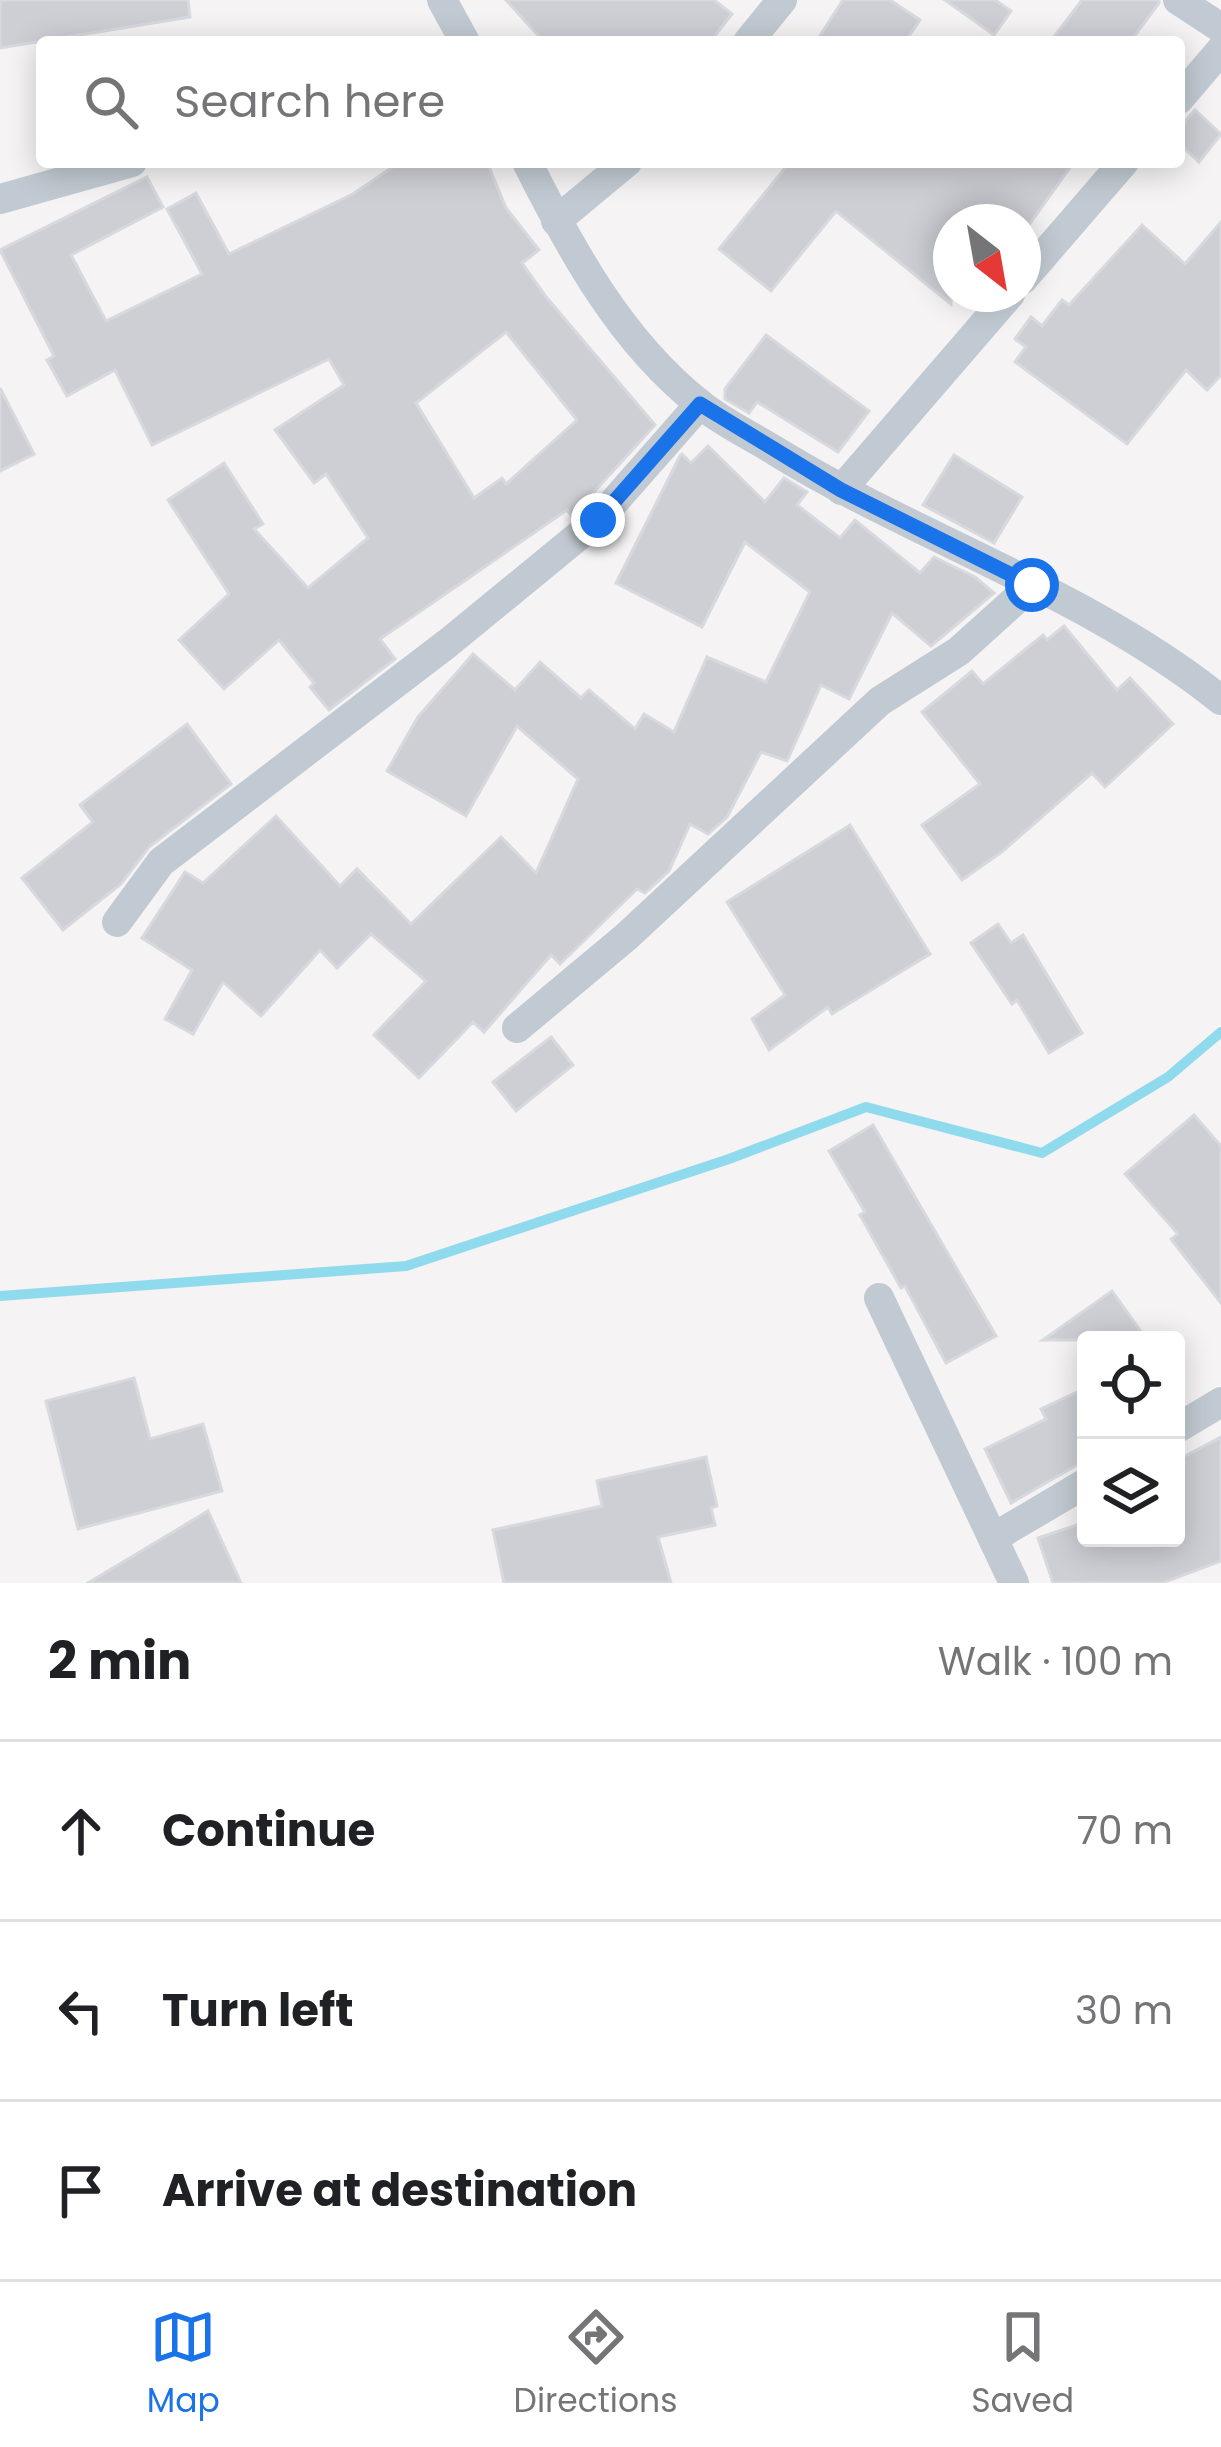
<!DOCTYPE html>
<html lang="en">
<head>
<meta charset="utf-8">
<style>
  body { margin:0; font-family:Poppins,sans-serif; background:#f6f6f6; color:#202124 }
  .controls { position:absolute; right:36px; bottom:36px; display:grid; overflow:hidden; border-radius:12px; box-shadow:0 6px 30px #0003 }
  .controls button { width:108px; height:108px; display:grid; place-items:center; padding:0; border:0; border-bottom:3px solid #e0e0e0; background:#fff; color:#202124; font:60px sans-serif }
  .compass { position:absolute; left:933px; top:204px; width:108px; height:108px; border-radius:50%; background:#fff; box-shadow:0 6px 30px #0003; rotate:149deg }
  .stop { position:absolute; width:36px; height:36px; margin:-27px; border:9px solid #1a73e8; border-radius:50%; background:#fff }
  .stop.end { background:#1a73e8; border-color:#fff; box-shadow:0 3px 12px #0008 }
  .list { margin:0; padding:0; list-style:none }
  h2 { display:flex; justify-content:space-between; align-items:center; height:156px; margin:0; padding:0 48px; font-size:51px }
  h2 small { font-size:39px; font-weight:400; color:#757577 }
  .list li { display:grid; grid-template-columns:78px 1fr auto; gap:36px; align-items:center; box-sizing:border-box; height:180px; padding:0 48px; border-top:3px solid #e0e0e0 }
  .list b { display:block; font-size:45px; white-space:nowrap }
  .list em { font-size:39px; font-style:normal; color:#757577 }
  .icon { flex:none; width:66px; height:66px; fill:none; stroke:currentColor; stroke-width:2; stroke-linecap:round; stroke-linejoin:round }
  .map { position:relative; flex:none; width:1221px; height:1583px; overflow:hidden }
  .search { position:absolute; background:#fff; box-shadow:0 6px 30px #0003; left:36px; right:36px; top:36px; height:132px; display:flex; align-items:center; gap:30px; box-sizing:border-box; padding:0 42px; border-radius:12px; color:#757577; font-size:45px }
  .sheet { height:696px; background:#fff }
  nav { display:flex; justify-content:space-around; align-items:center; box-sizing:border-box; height:168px; border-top:3px solid #e0e0e0; background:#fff; font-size:33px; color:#757577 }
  nav a { display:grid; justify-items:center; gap:6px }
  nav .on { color:#1a73e8 }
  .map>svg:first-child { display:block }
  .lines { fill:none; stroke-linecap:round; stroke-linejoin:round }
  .stream { stroke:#90daee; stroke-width:10 }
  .building { fill:#cdcfd5; stroke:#d7d9de; stroke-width:3; fill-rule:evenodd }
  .street { stroke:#c1cad2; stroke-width:30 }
  .route { stroke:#1a73e8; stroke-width:15 }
</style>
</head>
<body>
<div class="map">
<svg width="1221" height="1583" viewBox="0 0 1221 1583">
  <rect width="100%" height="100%" fill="#f5f3f3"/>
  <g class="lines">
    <polyline class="stream" points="0,1296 406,1266 729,1159 866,1107 1042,1153 1168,1077 1221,1032"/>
  </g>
  <g class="building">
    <polygon points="0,0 188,0 190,17 0,48"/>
    <polygon points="506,0 714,0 732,14 710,42 544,42"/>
    <polygon points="843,0 890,0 920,20 905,42 816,42"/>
    <polygon points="945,0 995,0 1011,11 994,35"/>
    <polygon points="1082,0 1159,0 1159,3 1130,42 1050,42"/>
    <polygon points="1195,110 1221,134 1199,162 1179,143 1179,128"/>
    <path d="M400,162H487L506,208L539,250L522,263L547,298L655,425L572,516L567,510L380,639L395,659L329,710L310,687L314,683L279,640L224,689L179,640L229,594L168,500L224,463L263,524L254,529L308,588L368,538L326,474L314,483L275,430L344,385L329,359L152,445L115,370L67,396L47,360L54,356L0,250L147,177L163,207L71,255L106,321L202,274L167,209L196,193L229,254L353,194ZM506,332L577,420L506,484L502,478L474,498L416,403Z"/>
    <polygon points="790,162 1074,162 1026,229 1023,222 951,222 951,304 836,211 771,291 719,249"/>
    <polygon points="1221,222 1221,375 1207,390 1186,370 1127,444 1015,362 1026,347 1015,339 1031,317 1042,326 1062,300 1069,305 1142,225 1185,264"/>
    <polygon points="766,335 869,411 838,452 757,402 749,413 725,399 725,389"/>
    <polygon points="0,388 34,454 0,471"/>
    <polygon points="708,446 765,502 784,478 807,492 797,505 840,538 855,520 920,573 934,557 975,577 994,593 931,646 892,613 849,699 821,685 787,761 761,752 727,817 708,834 690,824 669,871 645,893 637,889 560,964 551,955 484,1032 473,1022 419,1078 374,1035 426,981 371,934 337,968 320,950 261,1016 223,982 193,1034 165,1019 192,970 142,938 185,872 203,883 276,816 340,886 357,869 411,924 501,837 536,873 578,779 517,726 466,816 387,771 418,717 473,654 515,690 540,662 581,698 589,690 635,729 644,714 674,732 707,657 766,682 810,592 745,542 702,627 616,583 680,456 682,454 691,463"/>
    <polygon points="954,455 1022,497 994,543 923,505"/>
    <polygon points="1064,626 1117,690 1130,678 1173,724 1105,787 1092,773 1003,851 962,880 922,825 980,784 922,712 972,671 983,684 1043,635 1047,640"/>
    <polygon points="187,724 231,784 149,847 121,884 63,930 22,878 93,822 80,805"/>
    <polygon points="850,825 930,954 832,1014 828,1007 769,1050 752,1019 785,995 727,902"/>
    <polygon points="998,924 1011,943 1023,935 1082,1033 1049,1053 1017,1000 1012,1004 971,943"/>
    <polygon points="551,1037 573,1065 516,1111 493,1082"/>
    <polygon points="1194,1115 1221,1146 1221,1303 1171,1239 1178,1234 1125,1174"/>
    <polygon points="873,1125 996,1336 946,1363 905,1286 901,1288 860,1215 865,1212 829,1151"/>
    <polygon points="1112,1291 1147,1340 1043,1340"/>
    <polygon points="134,1378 150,1439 203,1424 222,1491 78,1529 46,1401"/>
    <polygon points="1086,1388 1086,1460 1011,1503 985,1449 1046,1419 1041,1409"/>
    <polygon points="1221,1437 1221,1561 1162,1583 1053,1583 1038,1538 1086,1522 1086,1538 1176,1538 1176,1461"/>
    <polygon points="706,1457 717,1506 711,1508 715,1525 658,1537 671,1583 504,1583 493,1530 602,1506 597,1481"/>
    <polygon points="208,1511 241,1583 88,1583"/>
  </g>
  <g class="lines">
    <g class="street">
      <polyline points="442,0 465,42"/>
      <polyline points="1178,0 1221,28"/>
      <polyline points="748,42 782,0"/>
      <polyline points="1179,99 1221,50"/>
      <path d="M527,162C571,250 621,342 700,404C723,423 752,436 777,452C921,540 1089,594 1221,700"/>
      <polyline points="0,199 132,162"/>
      <polyline points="556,221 627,162"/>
      <polyline points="1023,279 1124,162"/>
      <polyline points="841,490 1010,294"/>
      <polyline points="117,922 161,862 448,643 598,520 700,404"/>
      <polyline points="517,1028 626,937 880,701 959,651 1032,585"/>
      <polyline points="879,1298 1014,1583"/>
      <polyline points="1176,1429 1221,1402"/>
      <polyline points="993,1538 1086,1483"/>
    </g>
  </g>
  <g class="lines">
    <polyline class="route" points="598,520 700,404 841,490 1032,585"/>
  </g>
</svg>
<div class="controls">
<button><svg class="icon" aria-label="locate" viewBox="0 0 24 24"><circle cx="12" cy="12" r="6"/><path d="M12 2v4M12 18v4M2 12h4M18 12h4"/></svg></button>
<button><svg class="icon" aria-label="layers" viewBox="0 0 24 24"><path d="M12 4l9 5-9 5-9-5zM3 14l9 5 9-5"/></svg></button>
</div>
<svg class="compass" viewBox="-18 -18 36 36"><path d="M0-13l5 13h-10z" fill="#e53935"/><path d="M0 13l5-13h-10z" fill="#757577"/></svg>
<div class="stop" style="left:1032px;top:585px"></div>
<div class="stop end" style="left:598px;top:520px"></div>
<div class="search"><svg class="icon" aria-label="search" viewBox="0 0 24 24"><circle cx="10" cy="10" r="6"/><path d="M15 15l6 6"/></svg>Search here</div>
</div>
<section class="sheet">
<h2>2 min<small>Walk · 100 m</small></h2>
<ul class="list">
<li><svg class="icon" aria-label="ahead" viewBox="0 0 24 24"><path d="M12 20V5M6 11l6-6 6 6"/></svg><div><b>Continue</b></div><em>70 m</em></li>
<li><svg class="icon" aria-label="left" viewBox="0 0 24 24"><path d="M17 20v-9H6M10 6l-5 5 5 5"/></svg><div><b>Turn left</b></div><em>30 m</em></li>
<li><svg class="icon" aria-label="arrive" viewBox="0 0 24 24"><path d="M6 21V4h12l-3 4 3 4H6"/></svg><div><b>Arrive at destination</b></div></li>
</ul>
</section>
<nav>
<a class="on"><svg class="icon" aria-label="map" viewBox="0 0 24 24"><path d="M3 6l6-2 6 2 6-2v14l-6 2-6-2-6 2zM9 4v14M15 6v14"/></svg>Map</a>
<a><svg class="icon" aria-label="directions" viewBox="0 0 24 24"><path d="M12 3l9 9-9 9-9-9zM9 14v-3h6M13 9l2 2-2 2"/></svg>Directions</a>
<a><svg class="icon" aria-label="saved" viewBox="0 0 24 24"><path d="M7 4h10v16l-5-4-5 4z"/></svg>Saved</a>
</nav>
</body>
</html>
